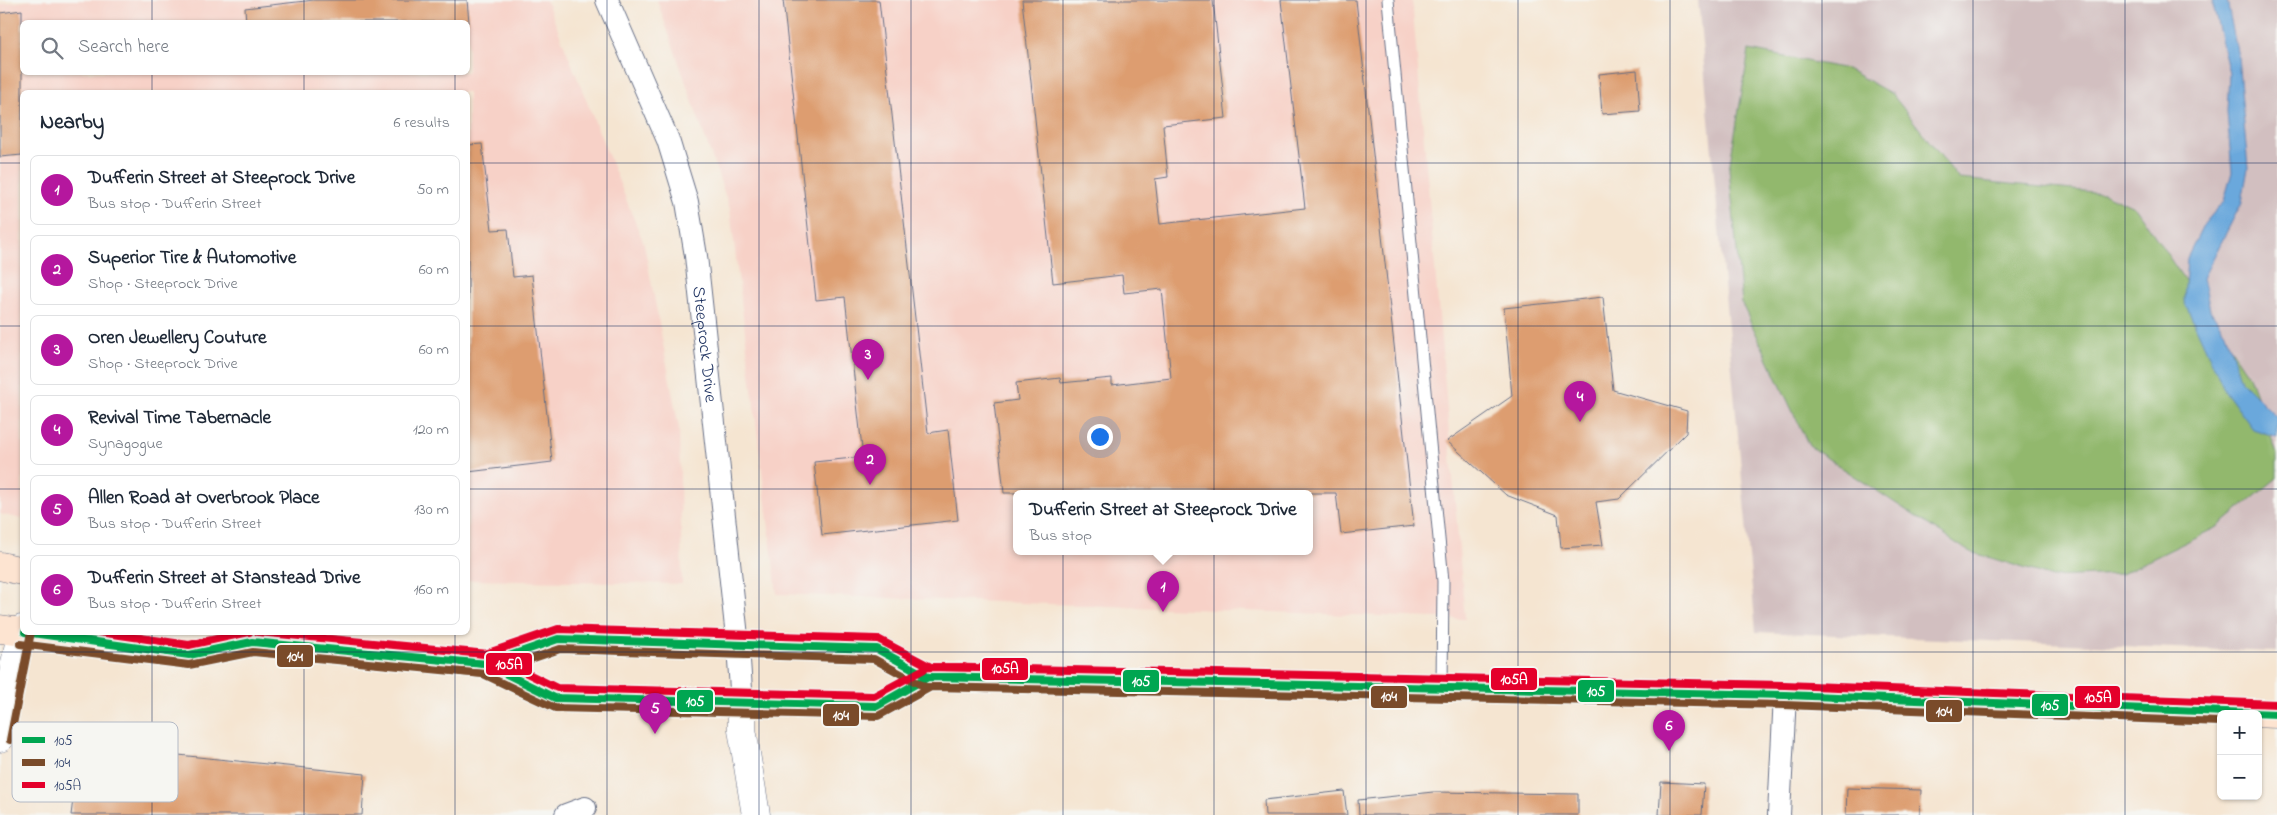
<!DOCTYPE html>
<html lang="en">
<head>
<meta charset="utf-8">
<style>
  body { margin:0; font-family:"Indie Flower",sans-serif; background:#f2f2f3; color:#1f2937 }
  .controls { position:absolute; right:15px; bottom:15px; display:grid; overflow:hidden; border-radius:8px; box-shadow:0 1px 4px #0004 }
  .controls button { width:45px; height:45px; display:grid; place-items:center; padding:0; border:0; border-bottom:1px solid #e0e1e3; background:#fff; color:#1f2937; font:25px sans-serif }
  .you { position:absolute; left:1099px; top:436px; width:18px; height:18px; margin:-12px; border:4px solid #fff; border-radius:50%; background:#1a73e8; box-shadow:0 0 0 8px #1a73e833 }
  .badge { display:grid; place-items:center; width:32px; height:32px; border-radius:50%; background:#b5179e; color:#fff; font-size:16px; font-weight:700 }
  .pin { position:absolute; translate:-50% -41px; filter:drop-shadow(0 1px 2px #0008) }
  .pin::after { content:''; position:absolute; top:26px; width:18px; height:15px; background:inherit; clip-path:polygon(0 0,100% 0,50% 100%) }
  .popup { position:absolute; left:1013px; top:490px; width:300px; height:65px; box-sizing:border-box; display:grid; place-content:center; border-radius:8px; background:#fff; filter:drop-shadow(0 1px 4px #0005); font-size:16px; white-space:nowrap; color:#747a83 }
  .popup b { font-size:19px; color:#1f2937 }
  .popup::after { content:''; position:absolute; left:50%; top:100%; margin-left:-10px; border:10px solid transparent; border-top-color:#fff }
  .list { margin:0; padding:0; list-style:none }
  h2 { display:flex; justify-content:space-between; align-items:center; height:65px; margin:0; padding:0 20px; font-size:21px }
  h2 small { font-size:16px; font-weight:400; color:#747a83 }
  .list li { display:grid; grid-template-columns:32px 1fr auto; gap:15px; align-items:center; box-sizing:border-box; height:70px; margin:0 10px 10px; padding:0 10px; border:1px solid #e0e1e3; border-radius:8px }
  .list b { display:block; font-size:19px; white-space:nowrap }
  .list p { margin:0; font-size:16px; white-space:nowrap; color:#747a83 }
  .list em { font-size:16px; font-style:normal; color:#747a83 }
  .icon { flex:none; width:28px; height:28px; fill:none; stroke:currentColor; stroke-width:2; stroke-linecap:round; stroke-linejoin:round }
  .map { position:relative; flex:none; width:2277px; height:815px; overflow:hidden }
  .search { position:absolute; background:#fff; box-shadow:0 1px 4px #0004; left:20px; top:20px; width:450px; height:55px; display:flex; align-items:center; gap:12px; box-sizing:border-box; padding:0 18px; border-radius:8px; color:#747a83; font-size:19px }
  .panel { position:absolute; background:#fff; box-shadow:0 1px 4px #0004; left:20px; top:90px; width:450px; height:545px; border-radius:8px }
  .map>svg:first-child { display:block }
  .built { fill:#f7d1c7; fill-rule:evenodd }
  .industrial { fill:#d2bfc0 }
  .forest { fill:#92b86d; stroke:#567466 }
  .water { fill:#6aa8dc; stroke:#426c9d }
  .building { fill:#dd9d70 }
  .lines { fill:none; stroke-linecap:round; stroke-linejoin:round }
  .service-casing { stroke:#676f86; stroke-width:13 }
  .minor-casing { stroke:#676f86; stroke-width:24 }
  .tertiary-casing { stroke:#676f86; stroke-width:29 }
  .secondary-casing { stroke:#676f86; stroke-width:29 }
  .service { stroke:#fff; stroke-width:11 }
  .minor { stroke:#fff; stroke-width:22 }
  .tertiary { stroke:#fff; stroke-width:28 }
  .secondary { stroke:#fde4d1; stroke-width:28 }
  .bus-1-casing { stroke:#f6f6f2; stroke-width:11 }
  .bus-2-casing { stroke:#f6f6f2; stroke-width:11 }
  .bus-3-casing { stroke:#f6f6f2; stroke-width:11 }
  .bus-1 { stroke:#00a651; stroke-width:8 }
  .bus-2 { stroke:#7a4b2a; stroke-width:8 }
  .bus-3 { stroke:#e4002b; stroke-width:8 }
  .grid { fill:none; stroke:#1b2f5e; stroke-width:1; stroke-opacity:0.55 }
  .labels { text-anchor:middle; stroke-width:5; stroke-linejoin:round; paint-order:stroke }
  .street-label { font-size:18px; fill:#1b2f5e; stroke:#f6f6f2 }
  .key { fill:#f6f6f2; stroke:#b4bac6; stroke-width:1 }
  .key-label { font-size:14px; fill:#1b2f5e }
  .line-badge { stroke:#f6f6f2; stroke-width:2 }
  .badge-label { font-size:14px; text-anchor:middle; font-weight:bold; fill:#fff }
</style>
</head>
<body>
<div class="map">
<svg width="2277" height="815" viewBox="0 0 2277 815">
  <rect width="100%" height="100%" fill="#f6f6f2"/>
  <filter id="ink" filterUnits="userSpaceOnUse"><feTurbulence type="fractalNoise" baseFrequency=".02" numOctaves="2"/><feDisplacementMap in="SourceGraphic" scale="10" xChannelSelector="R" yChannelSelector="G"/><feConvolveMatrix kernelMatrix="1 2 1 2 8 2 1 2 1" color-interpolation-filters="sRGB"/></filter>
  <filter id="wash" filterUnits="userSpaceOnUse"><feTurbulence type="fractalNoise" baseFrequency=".0096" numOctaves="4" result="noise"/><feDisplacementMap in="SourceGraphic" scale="20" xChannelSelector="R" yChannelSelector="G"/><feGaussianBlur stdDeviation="1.12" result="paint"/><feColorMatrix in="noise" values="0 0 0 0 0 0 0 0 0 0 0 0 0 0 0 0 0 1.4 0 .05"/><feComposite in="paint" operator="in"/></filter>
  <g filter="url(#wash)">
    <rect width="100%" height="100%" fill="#f5e5d1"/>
    <g class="built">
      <path d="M34,0H546L644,244L679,428L682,584L468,580V92H22V519L0,514V4ZM22,22H468V72H22Z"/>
      <path d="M657,0H1412L1465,619L777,594L730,209ZM1017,493H1309V551H1017Z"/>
    </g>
    <polygon class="industrial" points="1698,0 2277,0 2277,652 1756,632"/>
    <polygon class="forest" points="1749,50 1847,69 1892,94 1959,179 2103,193 2136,208 2249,376 2277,453 2277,478 2219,526 2121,574 2053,577 1968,551 1809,446 1742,304 1729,169"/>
    <polygon class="water" points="2212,0 2227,0 2238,57 2248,168 2242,202 2203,278 2210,310 2225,332 2241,381 2277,417 2277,437 2253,429 2225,391 2184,301 2187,258 2204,224 2224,201 2232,172 2227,112 2229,74"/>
    <g id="blocks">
      <g class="building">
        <polygon points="314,0 467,0 469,22 246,22 245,8"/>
        <polygon points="783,0 879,0 928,433 948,430 958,520 822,535 814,462 863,457 845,297 816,300"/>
        <polygon points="1022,0 1213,0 1226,118 1163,125 1168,177 1155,179 1160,224 1305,208 1281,0 1356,0 1414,526 1341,534 1336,493 1004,493 994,403 1018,400 1016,383 1060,378 1061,383 1112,378 1112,385 1171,378 1162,289 1124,293 1122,275 1053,283"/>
        <polygon points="22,10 22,155 0,157 0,13"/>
        <polygon points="1637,70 1640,111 1602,114 1599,74"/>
        <polygon points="482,144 492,230 508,229 513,277 532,275 552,462 468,472 468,145"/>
        <polygon points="1603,297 1613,390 1687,411 1686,433 1619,499 1596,502 1603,545 1561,548 1558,515 1506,495 1447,441 1512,396 1504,308"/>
        <polygon points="80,745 365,774 362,815 71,815"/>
        <polygon points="1661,782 1704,784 1702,815 1659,815"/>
        <polygon points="1847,788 1921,790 1920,815 1846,815"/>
        <polygon points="1344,791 1347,815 1265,815 1264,800"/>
        <polygon points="1433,792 1578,794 1578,815 1359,815 1358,800"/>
      </g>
    </g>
  </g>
  <g filter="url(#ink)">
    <use href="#blocks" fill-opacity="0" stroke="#676f86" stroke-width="1"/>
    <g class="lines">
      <g class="service-casing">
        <polyline id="service" points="1388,0 1443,581 1442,688"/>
      </g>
      <g class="minor-casing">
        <g id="minor">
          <path id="s1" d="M607,0L668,140L687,202L696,256L738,646L742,704"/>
          <polyline points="566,815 585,808"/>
          <polyline points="1779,815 1785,695"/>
        </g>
      </g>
      <g class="tertiary-casing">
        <g id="tertiary">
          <polyline points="742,704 742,729 756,815"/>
          <polyline points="0,738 22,629"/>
        </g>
      </g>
      <g class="secondary-casing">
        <g id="secondary">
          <polyline points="0,566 22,571"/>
          <polyline points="0,629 189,655 252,642 486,664 555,698 877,706 928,677"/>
          <polyline points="486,664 558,639 877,649 928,677 1785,695 2277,714"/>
        </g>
      </g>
      <use href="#service" class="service"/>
      <use href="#minor" class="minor"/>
      <use href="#tertiary" class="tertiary"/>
      <use href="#secondary" class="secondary"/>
      <g class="bus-1-casing">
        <g id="bus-1">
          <polyline points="25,632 189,655 252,642 486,664 555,698 877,706 928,677 1785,695 2277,714"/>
          <polyline points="461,662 486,664 558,639 877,649 928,677 964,677"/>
        </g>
      </g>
      <g class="bus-2-casing">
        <g id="bus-2">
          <polyline points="20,644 189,665 253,652 483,674 555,708 878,716 931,687 1785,705 2221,722"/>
          <polyline points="460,672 488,674 560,649 874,659 925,687 964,687"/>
          <polyline points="10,740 31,632"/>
        </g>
      </g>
      <g class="bus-3-casing">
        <g id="bus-3">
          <polyline points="99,632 189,645 249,632"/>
          <polyline points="258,632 488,654 557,688 874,696 928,667 1785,685 2277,704"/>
          <polyline points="462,652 485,654 558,629 878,639 931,667 964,667"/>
        </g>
      </g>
      <use href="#bus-1" class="bus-1"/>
      <use href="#bus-2" class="bus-2"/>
      <use href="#bus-3" class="bus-3"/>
    </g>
  </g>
  <path class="grid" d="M152,0V22M304,0V22M455,0V22M607,0V815M759,0V815M911,0V815M1063,0V815M1214,0V815M1366,0V815M1518,0V815M1670,0V815M1822,0V815M1973,0V815M2125,0V815M152,72V92M304,72V92M455,72V92M0,163H22M468,163H2277M0,326H22M468,326H2277M0,489H22M468,489H2277M152,632V815M304,632V815M455,632V815M0,652H2277"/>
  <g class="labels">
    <g class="street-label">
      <text dy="6" stroke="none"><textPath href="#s1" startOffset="361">Steeprock Drive</textPath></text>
    </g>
  </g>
  <rect x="12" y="722" width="166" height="80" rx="8" class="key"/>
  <rect x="22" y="737" width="23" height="6" fill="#00a651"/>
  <rect x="22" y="759" width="23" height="7" fill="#7a4b2a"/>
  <rect x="22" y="782" width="23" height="6" fill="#e4002b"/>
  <g class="key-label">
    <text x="54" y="745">105</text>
    <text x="54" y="767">104</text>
    <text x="54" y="790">105A</text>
  </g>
  <g class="line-badge">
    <rect x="276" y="644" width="38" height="24" rx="5" fill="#7a4b2a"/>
    <rect x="485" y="652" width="48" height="24" rx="5" fill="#e4002b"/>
    <rect x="981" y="657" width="48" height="24" rx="5" fill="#e4002b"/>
    <rect x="1490" y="667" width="48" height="24" rx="5" fill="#e4002b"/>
    <rect x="1122" y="669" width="38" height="24" rx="5" fill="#00a651"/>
    <rect x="1577" y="679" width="38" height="24" rx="5" fill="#00a651"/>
    <rect x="1370" y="685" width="38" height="24" rx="5" fill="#7a4b2a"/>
    <rect x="2074" y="685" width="47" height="24" rx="5" fill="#e4002b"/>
    <rect x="676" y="689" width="38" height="24" rx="5" fill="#00a651"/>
    <rect x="2031" y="693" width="38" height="24" rx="5" fill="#00a651"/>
    <rect x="1925" y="699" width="38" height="24" rx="5" fill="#7a4b2a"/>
    <rect x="822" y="703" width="38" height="24" rx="5" fill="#7a4b2a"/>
  </g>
  <g class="badge-label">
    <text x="295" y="661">104</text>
    <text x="509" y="669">105A</text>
    <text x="1005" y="673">105A</text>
    <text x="1514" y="684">105A</text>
    <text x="1141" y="686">105</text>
    <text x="1596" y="696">105</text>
    <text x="1389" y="701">104</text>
    <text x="2098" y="702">105A</text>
    <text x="695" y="706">105</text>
    <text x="2050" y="710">105</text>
    <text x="1944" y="716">104</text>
    <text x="841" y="720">104</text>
  </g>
</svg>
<div class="controls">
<button>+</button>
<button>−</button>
</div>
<div class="you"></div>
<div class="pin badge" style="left:1163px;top:612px">1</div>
<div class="popup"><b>Dufferin Street at Steeprock Drive</b>Bus stop</div>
<div class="pin badge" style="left:870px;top:485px">2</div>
<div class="pin badge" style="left:868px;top:380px">3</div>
<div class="pin badge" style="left:1580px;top:422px">4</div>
<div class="pin badge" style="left:655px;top:734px">5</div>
<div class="pin badge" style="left:1669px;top:751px">6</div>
<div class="search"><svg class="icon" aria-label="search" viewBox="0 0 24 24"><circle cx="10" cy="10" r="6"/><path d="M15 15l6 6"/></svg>Search here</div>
<section class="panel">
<h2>Nearby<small>6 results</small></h2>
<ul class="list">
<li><span class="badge">1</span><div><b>Dufferin Street at Steeprock Drive</b><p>Bus stop · Dufferin Street</p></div><em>50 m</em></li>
<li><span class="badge">2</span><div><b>Superior Tire &amp; Automotive</b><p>Shop · Steeprock Drive</p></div><em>60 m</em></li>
<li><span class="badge">3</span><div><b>Oren Jewellery Couture</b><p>Shop · Steeprock Drive</p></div><em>60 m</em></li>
<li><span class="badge">4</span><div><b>Revival Time Tabernacle</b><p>Synagogue</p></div><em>120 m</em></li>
<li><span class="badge">5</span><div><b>Allen Road at Overbrook Place</b><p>Bus stop · Dufferin Street</p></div><em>130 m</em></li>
<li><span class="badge">6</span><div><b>Dufferin Street at Stanstead Drive</b><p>Bus stop · Dufferin Street</p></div><em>160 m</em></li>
</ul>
</section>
</div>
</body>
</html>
